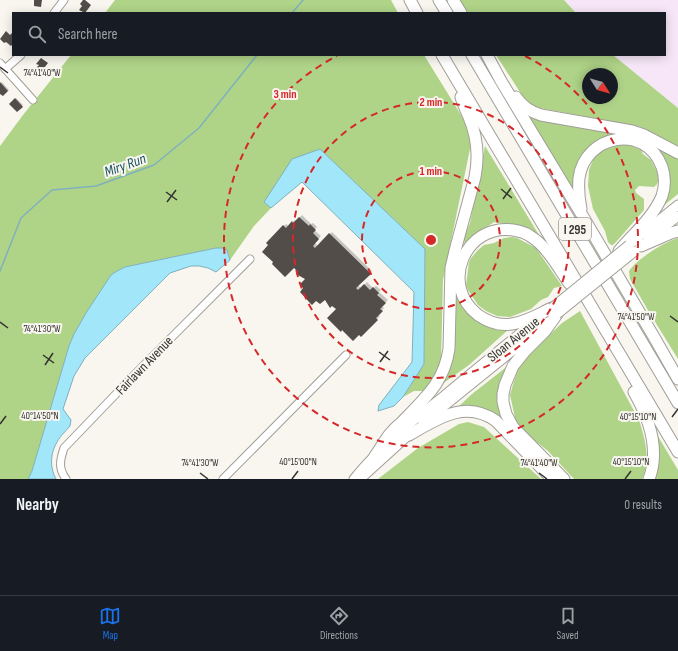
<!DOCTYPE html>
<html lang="en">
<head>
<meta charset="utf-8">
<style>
  body { margin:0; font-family:"Sofia Sans Condensed",sans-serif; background:#242831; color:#f1f3f6 }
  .compass { position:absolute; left:582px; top:68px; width:36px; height:36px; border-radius:50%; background:#171b24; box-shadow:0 2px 10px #0003; rotate:127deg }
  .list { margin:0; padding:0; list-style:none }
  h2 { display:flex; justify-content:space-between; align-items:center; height:52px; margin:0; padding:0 16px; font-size:17px }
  h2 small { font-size:13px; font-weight:400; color:#9ea1a6 }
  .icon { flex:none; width:22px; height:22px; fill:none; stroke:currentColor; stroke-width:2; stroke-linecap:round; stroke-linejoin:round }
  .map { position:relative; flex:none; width:678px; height:479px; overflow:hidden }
  .search { position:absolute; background:#171b24; box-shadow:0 2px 10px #0003; left:12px; right:12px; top:12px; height:44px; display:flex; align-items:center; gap:10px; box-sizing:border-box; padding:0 14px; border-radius:0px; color:#9ea1a6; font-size:15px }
  .sheet { height:116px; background:#171b24 }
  nav { display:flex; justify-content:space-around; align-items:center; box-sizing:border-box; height:56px; border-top:1px solid #363941; background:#171b24; font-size:11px; color:#9ea1a6 }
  nav a { display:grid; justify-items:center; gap:2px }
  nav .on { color:#1a73e8 }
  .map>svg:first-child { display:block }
  .industrial { fill:#f7e6f8 }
  .green { fill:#afd488; fill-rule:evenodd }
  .water { fill:#a1e6f9; stroke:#80b0bd }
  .shadow { fill:#0003 }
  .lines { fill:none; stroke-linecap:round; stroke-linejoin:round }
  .stream { stroke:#80b0bd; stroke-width:1.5 }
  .building { fill:#524d49 }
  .minor-casing { stroke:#a09e97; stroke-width:9 }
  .major-casing { stroke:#a09e97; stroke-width:11 }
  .highway-casing { stroke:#a09e97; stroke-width:13 }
  .minor { stroke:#fff; stroke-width:7 }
  .major { stroke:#fff; stroke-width:9 }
  .highway { stroke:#fff; stroke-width:11 }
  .major-bridge-casing { stroke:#a09e97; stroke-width:11; stroke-linecap:butt }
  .major-bridge { stroke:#fff; stroke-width:9 }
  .ticks { fill:none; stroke:#333230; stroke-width:1.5 }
  .ring { fill:none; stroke:#d62828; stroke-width:2; stroke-dasharray:7 5 }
  .labels { text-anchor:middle; stroke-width:4; stroke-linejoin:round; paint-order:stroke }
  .shield { fill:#f8f6ef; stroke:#6e6d69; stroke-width:1 }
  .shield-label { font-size:13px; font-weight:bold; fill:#333230 }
  .street-label { font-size:14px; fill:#333230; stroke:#f8f6ef }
  .water-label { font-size:15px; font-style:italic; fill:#1d5562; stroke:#f8f6ef }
  .ticks-label { font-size:10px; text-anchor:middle; fill:#333230; stroke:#f8f6ef; stroke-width:4; stroke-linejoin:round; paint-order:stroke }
  .centre { fill:#d62828; stroke:#f8f6ef; stroke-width:2 }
  .ring-label { font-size:12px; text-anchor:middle; font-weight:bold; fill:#d62828; stroke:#f8f6ef; stroke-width:4; stroke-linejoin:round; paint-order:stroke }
</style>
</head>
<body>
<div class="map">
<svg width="678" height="479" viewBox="0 0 678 479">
  <rect width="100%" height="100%" fill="#f8f6ef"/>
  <polygon class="industrial" points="564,0 678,0 678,108 613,55 665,55 665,13 576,13"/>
  <g class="green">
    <polygon points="115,0 391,0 398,13 105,13"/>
    <polygon points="460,0 564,0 576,13 468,13"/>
    <polygon points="71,55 424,55 466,123 471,144 443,280 441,361 426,391 414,391 403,397 424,364 425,249 320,149 264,202 271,208 254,226 230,260 227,250 222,248 216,248 125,267 117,271 111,275 86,313 74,334 69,346 32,471 28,479 0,479 0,146 23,115"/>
    <path d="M496,55H613L678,108V147L641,127L529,106ZM588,74H612V98H588Z"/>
    <polygon points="527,113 618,132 603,138 580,157 573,192"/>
    <polygon points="625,144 632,146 641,150 643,154 651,160 660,177 657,184 654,187 639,186 635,190 636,193 644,199 644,210 616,242 613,245 611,245 608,242 605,231 593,209 588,186 589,170 593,160 601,151 613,146"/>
    <polygon points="655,144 678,157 678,194 657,211 669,188 666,163 655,148"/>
    <polygon points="485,146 539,235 525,228 494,222 461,245 470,223"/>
    <polygon points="512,237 517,238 536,248 562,286 554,288 548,297 541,300 531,309 510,317 497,316 486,311 478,305 468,290 466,285 469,262 471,258 478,250 484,245 494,243 504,238"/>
    <path d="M678,238V359L649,312L630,279L629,271C637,259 664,242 678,238Z"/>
    <polygon points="455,289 471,313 509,329 469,365 438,387"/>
    <path d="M580,311L639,420C645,439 651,459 642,479H574L548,451L530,437L516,422L510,395L514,381L521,362L562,323Z"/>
    <polygon points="509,365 502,411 503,423 457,408 472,394"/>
    <polygon points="468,422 484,427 541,479 378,479 418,448 459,424"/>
    <polygon points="656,433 678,470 678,479 653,479"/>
  </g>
  <g class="water">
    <polygon points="320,149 425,249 424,364 403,397 394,406 378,411 379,405 412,362 414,292 302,182 271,208 264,202 292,159"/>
    <path d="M216,248H222L227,250L230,260L216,272L208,268L199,266H191L170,273L85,358L74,376L63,409L71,420L70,426C65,432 59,437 56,444C50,455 50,468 56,479H28L32,471L69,346L74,334L86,313L111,275L117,271L125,267Z"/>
  </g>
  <g class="shadow">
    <polygon points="2,82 9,90 3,95 0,92 0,84"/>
    <polygon points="16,98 23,105 17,111 11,104"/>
    <polygon points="302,215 311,224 313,223 317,227 314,230 321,236 315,243 318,246 332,232 372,271 358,285 361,288 367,282 373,288 376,286 381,290 379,292 388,300 382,306 384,308 378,315 380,316 361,336 337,309 325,298 305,288 306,279 294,267 275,262 270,245 267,243 286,224 289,226 295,220 296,221"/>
  </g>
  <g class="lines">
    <g class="stream">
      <polyline points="292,13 303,0"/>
      <polyline points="0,271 21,218 52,190 96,186 154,165 199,128 257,55"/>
    </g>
  </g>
  <g class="building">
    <polygon points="34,0 42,0 41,7 34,6"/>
    <polygon points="83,0 85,0 91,5 85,13 79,10 82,6 80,4"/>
    <polygon points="6,31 10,35 12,33 13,34 13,44 11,46 6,42 4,43 0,39"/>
    <polygon points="41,58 48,63 41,72 36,68 39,65 36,64"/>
    <polygon points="0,82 8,91 3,96 0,94"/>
    <polygon points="15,98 23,107 17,112 9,104"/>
    <polygon points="299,217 309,226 310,224 316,230 313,233 319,239 313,246 315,248 329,233 371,274 356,288 358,290 364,284 370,290 373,287 379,293 377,295 386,303 380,309 383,311 376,318 378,320 361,337 359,335 353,341 342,330 341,332 327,318 336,309 332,306 330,308 325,300 320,304 316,301 312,305 309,302 300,292 303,288 300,284 305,279 296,274 298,272 294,268 285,277 272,264 273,262 262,252 268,245 266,243 283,225 286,228 292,221 293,223"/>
  </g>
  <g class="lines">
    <g class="minor-casing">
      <g id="minor">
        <polyline points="54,13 64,0"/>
        <polyline points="0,63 33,100"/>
        <polyline points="5,69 21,55"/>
        <path d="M66,479C58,468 60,460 64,448L139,370L250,259"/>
        <polyline points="223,479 346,355"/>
      </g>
    </g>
    <g class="major-casing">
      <g id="major">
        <polyline points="648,240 678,216"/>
        <polyline points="631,243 678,205"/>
        <polyline points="423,423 548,322"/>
        <path d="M354,479C380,447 412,421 444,396C476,369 509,343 541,316"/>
        <polyline points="360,479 413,431"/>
      </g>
    </g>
    <g class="highway-casing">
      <g id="highway">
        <polyline points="410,0 417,13"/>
        <polyline points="439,0 447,13"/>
        <polyline points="453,0 461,13"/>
        <polyline points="442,55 678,452"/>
        <polyline points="472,55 678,403"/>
        <polyline points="487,55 501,81 582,215 654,337 678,379"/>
        <path d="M516,97C522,106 531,112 541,115L632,131L644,135L678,153"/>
        <path d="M581,209C579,199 578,189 579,178C585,134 646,123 662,167C665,176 665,187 662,196C653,218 633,234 619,251"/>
        <polyline points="641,246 671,233 678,231"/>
        <path d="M552,308C539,314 526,322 512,324C500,326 488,322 478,315C439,285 465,223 513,230C519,231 525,232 530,236C546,245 558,267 569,283L573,286"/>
        <polyline points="557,314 545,331 525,351 513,366 505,385 503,394 503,402 506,414 513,427 564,479"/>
        <path d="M634,392C649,418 660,450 649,479"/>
        <path d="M409,435C437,419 465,399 496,421L552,479"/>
        <path d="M375,456C380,449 384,442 389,435C393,430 397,426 402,422C425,398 444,383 449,349L451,268L456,247L475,177C479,157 477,136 469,117C466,110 463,104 461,97"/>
      </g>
    </g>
    <use href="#minor" class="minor"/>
    <use href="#major" class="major"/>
    <use href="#highway" class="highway"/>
    <g class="major-bridge-casing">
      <g id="major-bridge">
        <polyline points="552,308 629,245"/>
        <polyline points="557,314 635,251"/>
      </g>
    </g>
    <use href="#major-bridge" class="major-bridge"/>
  </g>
  <path class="ticks" d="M0,67L8,73M501,189L512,198M166,192L177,200M503,199L511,188M167,202L176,190M670,316L678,322M0,322L8,328M379,352L390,360M43,355L54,363M380,362L388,351M45,365L53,353M672,417L678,409M0,424L6,416M200,473L208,479M539,473L547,479M292,479L298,471M625,479L631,471"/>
  <g class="ring">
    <circle cx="431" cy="240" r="69"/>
    <circle cx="431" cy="240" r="138"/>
    <path d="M525 56A207 207 0 1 1 337 56"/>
  </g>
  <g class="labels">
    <rect class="shield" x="559" y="218" width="32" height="22" rx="3"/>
    <g class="shield-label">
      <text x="575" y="234">I 295</text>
    </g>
    <g class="street-label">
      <text transform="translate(513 339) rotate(-39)" y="5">Sloan Avenue</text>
      <text transform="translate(144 365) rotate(-46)" y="5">Fairlawn Avenue</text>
    </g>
    <g class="water-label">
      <text transform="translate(125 165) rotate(-20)" y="5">Miry Run</text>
    </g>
  </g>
  <g class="ticks-label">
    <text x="42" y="76">74°41'40"W</text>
    <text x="636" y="320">74°41'50"W</text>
    <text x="42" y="332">74°41'30"W</text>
    <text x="40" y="419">40°14'50"N</text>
    <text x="638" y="420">40°15'10"N</text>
    <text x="298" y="465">40°15'00"N</text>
    <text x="631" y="465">40°15'10"N</text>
    <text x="200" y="466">74°41'30"W</text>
    <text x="539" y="466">74°41'40"W</text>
  </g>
  <circle cx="431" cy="240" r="6" class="centre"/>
  <g class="ring-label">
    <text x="285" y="98">3 min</text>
    <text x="431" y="106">2 min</text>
    <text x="431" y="175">1 min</text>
  </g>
</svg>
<svg class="compass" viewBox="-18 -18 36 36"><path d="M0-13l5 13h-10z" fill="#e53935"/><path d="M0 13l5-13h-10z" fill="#9ea1a6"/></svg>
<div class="search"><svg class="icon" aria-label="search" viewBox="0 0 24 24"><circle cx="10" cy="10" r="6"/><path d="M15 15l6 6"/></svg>Search here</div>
</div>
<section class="sheet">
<h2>Nearby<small>0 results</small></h2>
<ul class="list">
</ul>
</section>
<nav>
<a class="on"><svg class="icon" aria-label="map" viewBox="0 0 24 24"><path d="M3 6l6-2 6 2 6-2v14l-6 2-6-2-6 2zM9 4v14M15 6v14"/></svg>Map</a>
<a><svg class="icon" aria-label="directions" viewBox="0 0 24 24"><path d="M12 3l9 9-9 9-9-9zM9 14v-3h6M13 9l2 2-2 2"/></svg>Directions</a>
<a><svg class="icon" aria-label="saved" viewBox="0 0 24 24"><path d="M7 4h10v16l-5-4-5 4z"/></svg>Saved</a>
</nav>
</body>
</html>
